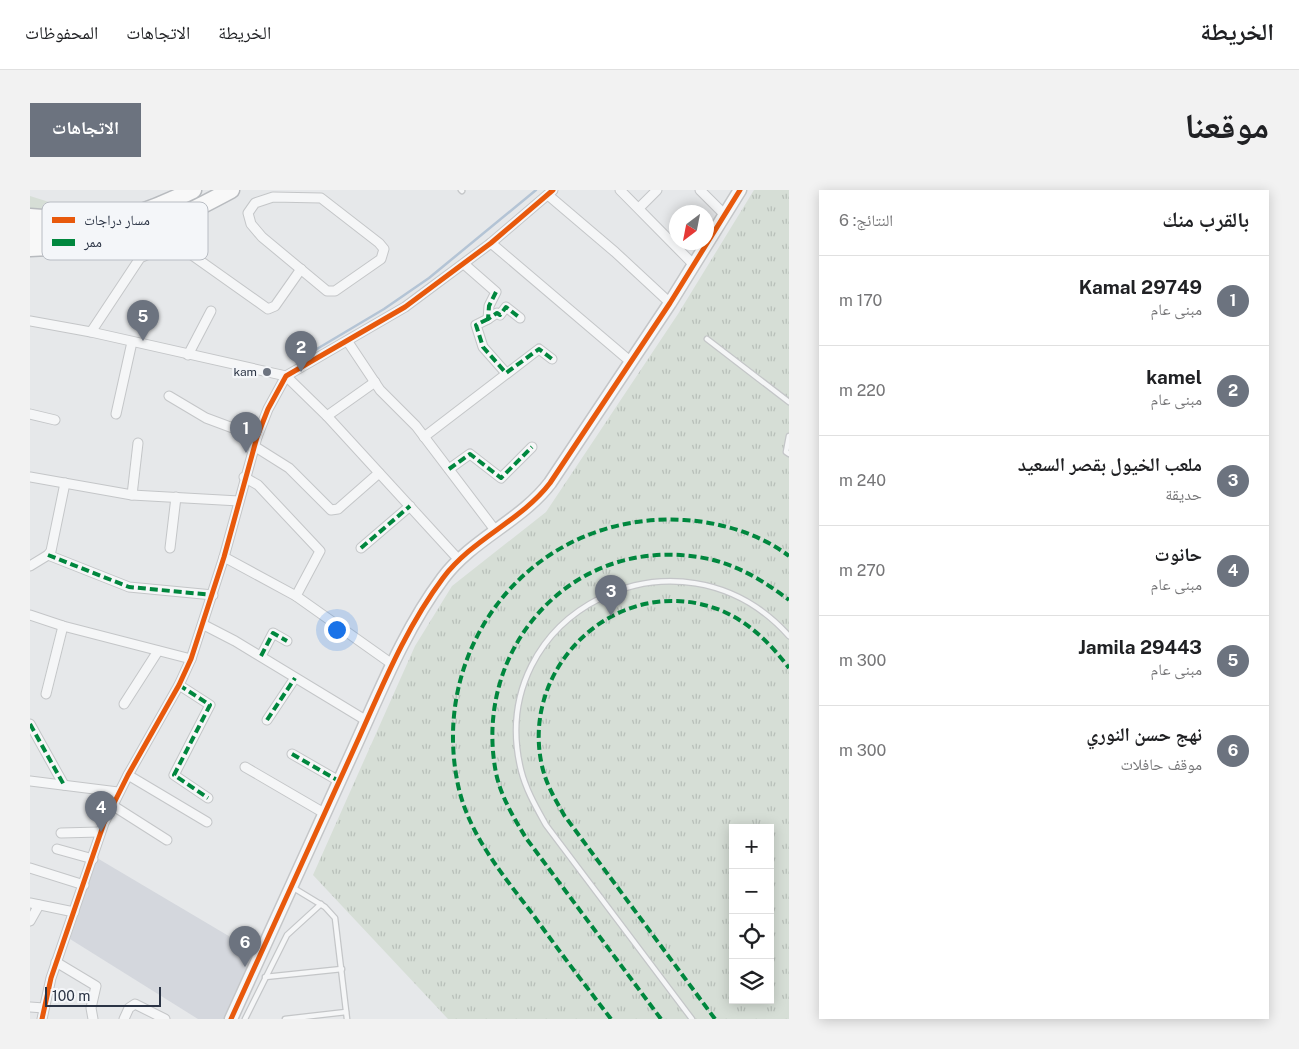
<!DOCTYPE html>
<html lang="ar">
<head>
<meta charset="utf-8">
<style>
  body { margin:0; font-family:"Public Sans","Noto Naskh Arabic",sans-serif; background:#f2f2f2; color:#202124; direction:rtl }
  .controls { position:absolute; right:15px; bottom:15px; display:grid; overflow:hidden; border-radius:0px; box-shadow:0 2px 12px #0003 }
  .controls button { width:45px; height:45px; display:grid; place-items:center; padding:0; border:0; border-bottom:1px solid #e0e0e0; background:#fff; color:#202124; font:25px sans-serif }
  .compass { position:absolute; left:639px; top:15px; width:45px; height:45px; border-radius:50%; background:#fff; box-shadow:0 2px 12px #0003; rotate:212deg }
  .scale { position:absolute; left:15px; bottom:12px; width:116px; box-sizing:border-box; padding-left:5px; border:2px solid #2b3445; border-top:0; font-size:14px; line-height:18px; white-space:nowrap; color:#2b3445; -webkit-text-stroke:4px #f4f6f9; paint-order:stroke }
  .you { position:absolute; left:306px; top:439px; width:18px; height:18px; margin:-12px; border:4px solid #fff; border-radius:50%; background:#1a73e8; box-shadow:0 0 0 8px #1a73e833 }
  .badge { display:grid; place-items:center; width:32px; height:32px; border-radius:50%; background:#6c737f; color:#fff; font-size:16px; font-weight:700 }
  .pin { position:absolute; translate:-50% -41px; filter:drop-shadow(0 1px 2px #0008) }
  .pin::after { content:''; position:absolute; top:26px; width:18px; height:15px; background:inherit; clip-path:polygon(0 0,100% 0,50% 100%) }
  .list { margin:0; padding:0; list-style:none }
  h2 { display:flex; justify-content:space-between; align-items:center; height:65px; margin:0; padding:0 20px; font-size:21px }
  h2 small { font-size:16px; font-weight:400; color:#757577 }
  .list li { display:grid; grid-template-columns:32px 1fr auto; gap:15px; align-items:center; box-sizing:border-box; height:90px; padding:0 20px; border-top:1px solid #e0e0e0 }
  .list b { display:block; font-size:19px; white-space:nowrap }
  .list p { margin:0; font-size:16px; white-space:nowrap; color:#757577 }
  .list em { font-size:16px; font-style:normal; color:#757577 }
  .icon { flex:none; width:28px; height:28px; fill:none; stroke:currentColor; stroke-width:2; stroke-linecap:round; stroke-linejoin:round }
  .map { position:relative; flex:none; width:759px; height:829px; overflow:hidden; direction:ltr; border-radius:0px }
  header { display:flex; align-items:center; gap:30px; box-sizing:border-box; height:70px; padding:0 25px; background:#fff; border-bottom:1px solid #e0e0e0 }
  header strong { font-size:24px }
  nav { display:flex; gap:28px; margin-inline-start:auto; font-size:18px }
  .intro { display:flex; align-items:center; justify-content:space-between; box-sizing:border-box; height:120px; padding:0 30px }
  h1 { margin:0; font-size:35px }
  .button { padding:12px 22px; border-radius:0px; background:#6c737f; color:#fff; font-size:18px; font-weight:700 }
  main { display:flex; gap:30px; padding:0 30px }
  aside { flex:1; background:#fff; border-radius:0px; box-shadow:0 2px 12px #0003 }
  .map>svg:first-child { display:block }
  .built { fill:#d4d7dd }
  .green { fill:#d6ded6 }
  .park { fill:url(#park-tufts); fill-rule:evenodd }
  .lines { fill:none; stroke-linecap:round; stroke-linejoin:round }
  .stream { stroke:#b4c4d5; stroke-width:2.5 }
  .lane-casing { stroke:#c4c6c8; stroke-width:7 }
  .street-casing { stroke:#c4c6c8; stroke-width:11 }
  .secondary-casing { stroke:#c4c6c8; stroke-width:15 }
  .highway-casing { stroke:#b8bbbf; stroke-width:19 }
  .lane { stroke:#f5f6f7; stroke-width:4.5 }
  .street { stroke:#f5f6f7; stroke-width:9 }
  .secondary { stroke:#f8f8f8; stroke-width:12 }
  .highway { stroke:#f8f8f8; stroke-width:16 }
  .quiet { stroke:#00873e; stroke-width:4; stroke-dasharray:8 4; stroke-linecap:butt }
  .cycleway-casing { stroke:#f4f6f9; stroke-width:8 }
  .cycleway { stroke:#e8590c; stroke-width:5 }
  .poi-dot { fill:#6c737f; stroke:#f4f6f9; stroke-width:2 }
  .labels { text-anchor:middle; stroke-width:4.5; stroke-linejoin:round; paint-order:stroke }
  .poi-label { font-size:12px; fill:#2b3445; stroke:#f4f6f9; text-anchor:end }
  .key { fill:#f4f6f9; stroke:#b8bcc3; stroke-width:1 }
  .key-label { font-size:14px; fill:#2b3445 }
</style>
</head>
<body>
<header>
<strong>الخريطة</strong>
<nav><a>الخريطة</a><a>الاتجاهات</a><a>المحفوظات</a></nav>
</header>
<div class="intro"><h1>موقعنا</h1><a class="button">الاتجاهات</a></div>
<main>
<aside>
<h2>بالقرب منك<small>النتائج: 6</small></h2>
<ul class="list">
<li><span class="badge">1</span><div><b>Kamal 29749</b><p>مبنى عام</p></div><em>170 m</em></li>
<li><span class="badge">2</span><div><b>kamel</b><p>مبنى عام</p></div><em>220 m</em></li>
<li><span class="badge">3</span><div><b>ملعب الخيول بقصر السعيد</b><p>حديقة</p></div><em>240 m</em></li>
<li><span class="badge">4</span><div><b>حانوت</b><p>مبنى عام</p></div><em>270 m</em></li>
<li><span class="badge">5</span><div><b>Jamila 29443</b><p>مبنى عام</p></div><em>300 m</em></li>
<li><span class="badge">6</span><div><b>نهج حسن النوري</b><p>موقف حافلات</p></div><em>300 m</em></li>
</ul>
</aside>
<div class="map">
<svg width="759" height="829" viewBox="0 0 759 829">
  <defs>
    <pattern id="park-tufts" width="24" height="20" patternUnits="userSpaceOnUse" patternTransform="scale(1.25)"><rect width="24" height="20" fill="#d6ded6"/><path d="M3 7l-1-3M5 7V3M7 7l1-3M15 17l-1-3M17 17v-4M19 17l1-3" fill="none" stroke="#b8bfb9"/></pattern>
  </defs>
  <rect width="100%" height="100%" fill="#e6e8ea"/>
  <polygon class="built" points="67,668 224,761 195,829 168,829 40,749"/>
  <polygon class="green" points="0,6 19,12 18,21 0,18"/>
  <path class="park" d="M724,0H759V829H418L283,685L385,456L422,396L516,322L648,124ZM703,638H740V810H703Z"/>
  <g class="lines">
    <polyline class="stream" points="270,169 354,119 399,88 506,0"/>
    <g class="lane-casing">
      <g id="lane">
        <polyline points="431,0 432,1"/>
        <polyline points="677,149 759,212"/>
        <polyline points="759,246 756,262 759,264"/>
        <polyline points="262,697 295,717 305,728 317,829"/>
        <polyline points="235,787 312,779"/>
        <polyline points="215,829 257,745 291,714"/>
        <polyline points="255,829 316,822"/>
        <path d="M662,829L516,635C506,617 496,600 491,580C453,423 650,324 759,446"/>
      </g>
    </g>
    <g class="street-casing">
      <g id="street">
        <polyline points="590,0 664,75"/>
        <polyline points="670,0 695,25"/>
        <polyline points="518,5 585,62 640,113"/>
        <polygon points="243,7 291,8 349,53 354,59 351,69 305,101 297,101 232,47 221,34 218,23 225,13"/>
        <polyline points="609,18 627,0"/>
        <polyline points="461,53 601,172"/>
        <polyline points="434,74 466,102 459,116 458,129 467,123 470,125 476,117 490,128"/>
        <polyline points="458,129 446,135 453,157 476,183"/>
        <polyline points="0,131 61,142 256,186 297,226 429,370"/>
        <polyline points="61,142 110,68 139,55 146,55 152,58 238,119 245,116 271,79"/>
        <polyline points="318,152 350,200 386,236 465,340"/>
        <polyline points="158,165 181,121"/>
        <polyline points="139,206 176,228 227,247"/>
        <polyline points="0,224 25,230"/>
        <polyline points="86,224 102,152"/>
        <polyline points="297,226 345,192"/>
        <polyline points="394,247 509,159 522,169"/>
        <polyline points="224,256 259,278 301,320 308,319 349,283"/>
        <polyline points="419,279 440,264 471,288 502,257"/>
        <polyline points="0,287 102,305 209,311"/>
        <polyline points="214,287 228,295 290,361 266,406"/>
        <polyline points="102,305 108,253"/>
        <polyline points="140,358 146,307"/>
        <polyline points="331,358 380,316"/>
        <polyline points="18,365 99,397 183,405"/>
        <polyline points="194,367 266,406 362,474"/>
        <polyline points="0,376 18,365 21,361 35,293"/>
        <polyline points="0,425 33,436 161,469"/>
        <polyline points="174,435 205,451 337,531"/>
        <polyline points="231,466 243,443 257,451"/>
        <polyline points="149,495 180,515 144,585 178,608"/>
        <polyline points="16,504 33,436"/>
        <polyline points="94,514 128,461"/>
        <polyline points="237,530 265,488"/>
        <polyline points="0,534 34,595"/>
        <polyline points="262,564 309,591"/>
        <polyline points="215,577 294,623"/>
        <polyline points="98,585 177,632"/>
        <polyline points="0,591 88,602"/>
        <polyline points="82,615 137,650"/>
        <polyline points="31,643 70,642"/>
        <polyline points="27,659 63,669"/>
        <polyline points="0,678 54,695"/>
        <polyline points="0,713 44,722"/>
        <polyline points="0,731 9,715"/>
        <polyline points="26,772 66,796 61,818 63,829"/>
        <polyline points="0,817 14,818"/>
        <polyline points="12,829 21,788 74,633 98,585 149,495 161,469 194,367 227,247 238,219 256,186 375,117 461,53 523,0"/>
        <polyline points="94,829 99,818 105,814 135,829"/>
      </g>
    </g>
    <g class="secondary-casing">
      <path id="secondary" d="M201,829C242,740 282,650 323,561C350,502 374,440 413,388C442,349 491,331 520,293L640,113L710,0"/>
    </g>
    <g class="highway-casing">
      <g id="highway">
        <polyline points="0,27 52,31"/>
        <path d="M0,43C56,43 113,25 163,0"/>
        <path d="M0,58C26,57 51,56 77,51C120,43 162,21 201,0"/>
      </g>
    </g>
    <use href="#lane" class="lane"/>
    <use href="#street" class="street"/>
    <use href="#secondary" class="secondary"/>
    <use href="#highway" class="highway"/>
    <g class="quiet">
      <polyline points="466,102 459,116 458,129 467,123 470,125 476,117 490,128"/>
      <polyline points="458,129 446,135 453,157 476,183 509,159 522,169"/>
      <polyline points="419,279 440,264 471,288 502,257"/>
      <polyline points="331,358 380,316"/>
      <polyline points="18,365 99,397 183,405"/>
      <polyline points="231,466 243,443 257,451"/>
      <polyline points="149,495 180,515 144,585 178,608"/>
      <polyline points="237,530 265,488"/>
      <polyline points="0,534 34,595"/>
      <polyline points="262,564 309,591"/>
      <path d="M581,829C555,795 529,761 504,726C474,686 439,646 428,595C398,452 506,321 654,330C690,332 730,344 759,366"/>
      <path d="M631,829L496,648C484,628 471,607 466,583C442,460 540,347 668,367C703,372 731,389 759,410"/>
      <path d="M685,829L534,625C525,609 516,594 512,576C489,474 590,381 690,420C719,432 740,453 759,478"/>
    </g>
    <g class="cycleway-casing">
      <g id="cycleway">
        <polyline points="12,829 21,788 74,633 98,585 149,495 161,469 194,367 227,247 238,219 256,186 375,117 461,53 523,0"/>
        <path d="M201,829C242,740 282,650 323,561C350,502 374,440 413,388C442,349 491,331 520,293L640,113L710,0"/>
      </g>
    </g>
    <use href="#cycleway" class="cycleway"/>
  </g>
  <circle class="poi-dot" cx="237" cy="182" r="5"/>
  <g class="labels">
    <g class="poi-label">
      <text x="227" y="186">kam</text>
    </g>
  </g>
  <rect x="12" y="12" width="166" height="58" rx="8" class="key"/>
  <rect x="22" y="27" width="23" height="6" fill="#e8590c"/>
  <rect x="22" y="49" width="23" height="7" fill="#00873e"/>
  <g class="key-label">
    <text x="54" y="35">مسار دراجات</text>
    <text x="54" y="57">ممر</text>
  </g>
</svg>
<div class="controls">
<button>+</button>
<button>−</button>
<button><svg class="icon" aria-label="locate" viewBox="0 0 24 24"><circle cx="12" cy="12" r="6"/><path d="M12 2v4M12 18v4M2 12h4M18 12h4"/></svg></button>
<button><svg class="icon" aria-label="layers" viewBox="0 0 24 24"><path d="M12 4l9 5-9 5-9-5zM3 14l9 5 9-5"/></svg></button>
</div>
<svg class="compass" viewBox="-18 -18 36 36"><path d="M0-13l5 13h-10z" fill="#e53935"/><path d="M0 13l5-13h-10z" fill="#757577"/></svg>
<div class="scale">100 m</div>
<div class="you"></div>
<div class="pin badge" style="left:216px;top:263px">1</div>
<div class="pin badge" style="left:271px;top:182px">2</div>
<div class="pin badge" style="left:581px;top:426px">3</div>
<div class="pin badge" style="left:71px;top:642px">4</div>
<div class="pin badge" style="left:113px;top:151px">5</div>
<div class="pin badge" style="left:215px;top:777px">6</div>
</div>
</main>
</body>
</html>
